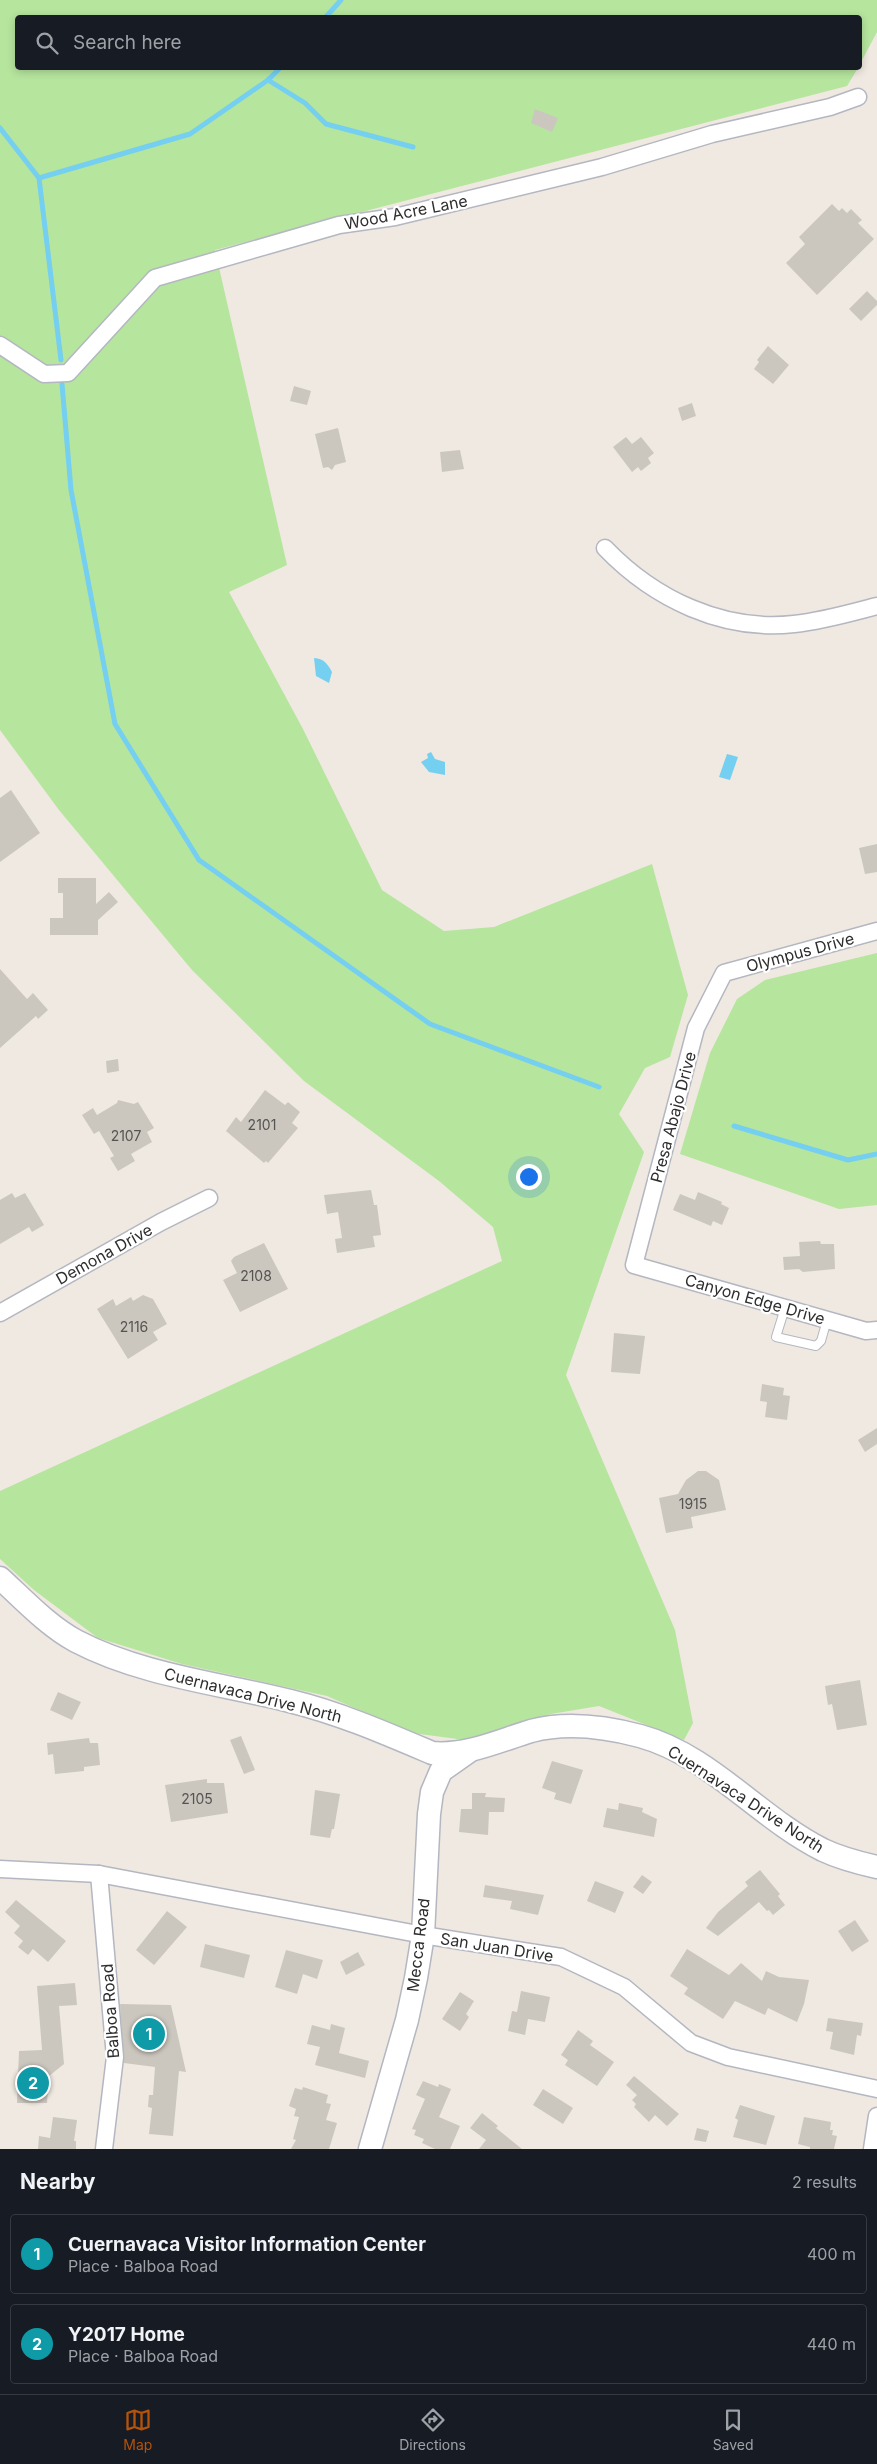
<!DOCTYPE html>
<html lang="en">
<head>
<meta charset="utf-8">
<style>
  body { margin:0; font-family:Inter,sans-serif; background:#242831; color:#f1f3f6 }
  .you { position:absolute; left:528px; top:1176px; width:18px; height:18px; margin:-12px; border:4px solid #fff; border-radius:50%; background:#1a73e8; box-shadow:0 0 0 8px #1a73e833 }
  .badge { display:grid; place-items:center; width:32px; height:32px; border-radius:50%; background:#b45309; color:#fff; font-size:16px; font-weight:700 }
  .pin { position:absolute; translate:-50% -50%; border:2px solid #fff; box-shadow:0 1px 5px #0006 }
  .list { margin:0; padding:0; list-style:none }
  h2 { display:flex; justify-content:space-between; align-items:center; height:65px; margin:0; padding:0 20px; font-size:21px }
  h2 small { font-size:16px; font-weight:400; color:#9ea1a6 }
  .list li { display:grid; grid-template-columns:32px 1fr auto; gap:15px; align-items:center; box-sizing:border-box; height:80px; margin:0 10px 10px; padding:0 10px; border:1px solid #363941; border-radius:5px }
  .list b { display:block; font-size:19px; white-space:nowrap }
  .list p { margin:0; font-size:16px; white-space:nowrap; color:#9ea1a6 }
  .list em { font-size:16px; font-style:normal; color:#9ea1a6 }
  .icon { flex:none; width:28px; height:28px; fill:none; stroke:currentColor; stroke-width:2; stroke-linecap:round; stroke-linejoin:round }
  .map { position:relative; flex:none; width:877px; height:2149px; overflow:hidden }
  .search { position:absolute; background:#171b24; box-shadow:0 2px 8px #0003; left:15px; right:15px; top:15px; height:55px; display:flex; align-items:center; gap:12px; box-sizing:border-box; padding:0 18px; border-radius:5px; color:#9ea1a6; font-size:19px }
  .sheet { height:245px; background:#171b24 }
  nav { display:flex; justify-content:space-around; align-items:center; box-sizing:border-box; height:70px; border-top:1px solid #363941; background:#171b24; font-size:14px; color:#9ea1a6 }
  nav a { display:grid; justify-items:center; gap:2px }
  nav .on { color:#b45309 }
  .map>svg:first-child { display:block }
  .green { fill:#b6e59e }
  .water { fill:#75cff0 }
  .lines { fill:none; stroke-linecap:round; stroke-linejoin:round }
  .stream { stroke:#75cff0; stroke-width:5 }
  .building { fill:#cbc7bf }
  .lane-casing { stroke:#b4b7c1; stroke-width:10 }
  .street-casing { stroke:#b4b7c1; stroke-width:19 }
  .secondary-casing { stroke:#b4b7c1; stroke-width:25 }
  .lane { stroke:#fff; stroke-width:8 }
  .street { stroke:#fff; stroke-width:16 }
  .secondary { stroke:#fff; stroke-width:22 }
  .labels { text-anchor:middle; stroke-width:4.5; stroke-linejoin:round; paint-order:stroke }
  .number-label { font-size:14px; fill:#555452 }
  .street-label { font-size:16px; fill:#2e2e2e; stroke:#fff }
</style>
</head>
<body>
<div class="map">
<svg width="877" height="2149" viewBox="0 0 877 2149">
  <rect width="100%" height="100%" fill="#efe9e1"/>
  <g class="green">
    <polygon points="0,0 877,0 877,32 860,64 860,18 18,18 18,68 858,68 847,86 215,250 287,565 229,592 303,729 382,890 444,931 494,927 652,864 688,995 670,1057 645,1068 619,1114 644,1152 566,1375 675,1630 693,1723 684,1740 599,1706 551,1714 465,1740 412,1733 327,1696 182,1664 98,1638 34,1590 0,1559 0,1491 502,1261 493,1227 439,1181 304,1081 192,970 59,810 0,730"/>
    <polygon points="877,953 877,1205 839,1209 680,1154 710,1053 737,999 765,980"/>
  </g>
  <g class="water">
    <path d="M314,658C324,659 327,663 332,672L329,683L316,676Z"/>
    <polygon points="431,752 435,759 445,762 445,775 429,772 421,762 428,758 427,754"/>
    <polygon points="727,754 738,757 730,780 719,777"/>
  </g>
  <g class="lines">
    <g class="stream">
      <polyline points="325,18 341,0"/>
      <polyline points="268,80 305,103 326,124 413,147"/>
      <polyline points="0,128 39,178 61,360"/>
      <polyline points="39,178 190,134 268,80 280,68"/>
      <polyline points="62,384 71,490 115,724 199,860 430,1024 599,1087"/>
      <polyline points="734,1126 848,1160 877,1154"/>
    </g>
  </g>
  <g class="building">
    <polygon points="535,109 558,118 552,132 531,123"/>
    <polygon points="832,204 839,211 842,208 847,213 851,209 862,220 858,223 874,239 817,295 786,263 805,244 799,237"/>
    <polygon points="867,291 877,301 877,305 861,321 849,309"/>
    <polygon points="768,346 789,365 773,384 754,369 759,362 757,360"/>
    <polygon points="294,386 311,391 307,405 290,401"/>
    <polygon points="692,403 696,416 682,421 678,408"/>
    <polygon points="338,428 346,462 335,465 332,470 328,467 323,468 315,434"/>
    <polygon points="626,437 632,444 641,437 654,453 648,458 651,463 641,471 638,467 632,472 613,447"/>
    <polygon points="460,450 464,469 442,472 440,452"/>
    <polygon points="11,790 40,833 0,862 0,798"/>
    <polygon points="877,844 877,872 865,874 859,848"/>
    <polygon points="58,878 96,878 96,904 109,892 118,902 98,920 98,935 50,935 50,918 63,918 63,893 58,893"/>
    <polygon points="0,969 27,999 33,993 48,1010 38,1019 36,1016 0,1048"/>
    <polygon points="118,1059 119,1071 107,1073 106,1061"/>
    <polygon points="265,1090 285,1105 288,1102 300,1112 292,1123 298,1128 268,1163 266,1161 264,1163 226,1131 236,1117 241,1122"/>
    <polygon points="118,1100 134,1104 138,1102 154,1128 147,1132 152,1142 131,1154 135,1161 118,1171 110,1158 114,1156 99,1131 94,1134 82,1115 93,1108 97,1115 117,1103"/>
    <polygon points="371,1190 374,1205 377,1205 381,1235 373,1236 375,1247 337,1253 335,1239 342,1238 338,1212 327,1214 324,1195"/>
    <polygon points="698,1192 722,1202 721,1204 729,1208 722,1225 713,1221 711,1226 673,1210 680,1194 695,1200"/>
    <polygon points="12,1193 15,1198 25,1193 44,1225 32,1232 29,1227 0,1244 0,1200"/>
    <polygon points="820,1241 821,1244 834,1244 835,1269 803,1272 799,1269 784,1270 783,1257 800,1256 799,1242"/>
    <polygon points="264,1243 288,1289 240,1312 223,1280 237,1273 231,1261 234,1257"/>
    <polygon points="143,1295 153,1299 167,1324 153,1332 158,1340 128,1359 97,1309 113,1299 116,1306 131,1297 133,1301"/>
    <polygon points="614,1333 645,1336 640,1374 611,1372"/>
    <polygon points="762,1384 784,1388 783,1395 790,1396 787,1420 765,1417 767,1402 760,1401"/>
    <polygon points="877,1428 877,1444 865,1452 858,1440"/>
    <polygon points="698,1471 706,1471 719,1480 726,1510 691,1517 693,1528 666,1533 659,1498 678,1494 686,1480"/>
    <polygon points="860,1680 867,1725 837,1730 832,1704 828,1705 825,1686"/>
    <polygon points="58,1692 81,1702 72,1720 50,1710"/>
    <polygon points="241,1736 255,1770 244,1774 230,1740"/>
    <polygon points="89,1738 90,1743 98,1743 100,1765 84,1767 84,1771 55,1774 53,1754 48,1755 47,1743"/>
    <polygon points="552,1761 583,1770 571,1804 554,1799 556,1793 542,1788"/>
    <polygon points="207,1779 207,1783 224,1783 228,1813 171,1822 165,1785"/>
    <polygon points="315,1790 340,1794 334,1829 332,1829 330,1838 310,1835"/>
    <polygon points="472,1793 486,1793 485,1797 505,1798 504,1812 489,1812 488,1835 459,1832 461,1809 472,1809"/>
    <polygon points="619,1803 643,1808 642,1812 657,1819 654,1837 603,1827 607,1808 618,1810"/>
    <polygon points="760,1870 780,1894 778,1896 785,1905 773,1915 769,1910 767,1911 759,1902 718,1936 706,1928 718,1912 748,1886 745,1882"/>
    <polygon points="642,1875 652,1882 643,1894 633,1887"/>
    <polygon points="595,1881 624,1892 615,1913 587,1901"/>
    <polygon points="485,1885 544,1895 538,1915 510,1909 512,1901 483,1897"/>
    <polygon points="16,1900 66,1941 48,1962 33,1949 28,1955 18,1947 23,1941 14,1933 20,1926 5,1912"/>
    <polygon points="167,1911 187,1927 154,1965 136,1950"/>
    <polygon points="855,1920 869,1941 852,1952 838,1931"/>
    <polygon points="205,1944 250,1955 244,1978 200,1967"/>
    <polygon points="687,1949 729,1975 741,1963 762,1981 766,1971 779,1977 809,1980 804,2004 797,2022 768,2008 765,2015 735,2001 723,2019 684,1994 688,1988 670,1976"/>
    <polygon points="286,1950 323,1960 317,1979 303,1974 297,1994 275,1987"/>
    <polygon points="358,1952 365,1965 346,1975 340,1962"/>
    <polygon points="75,1983 77,2005 59,2006 64,2064 49,2076 47,2103 17,2103 19,2051 42,2050 37,1986"/>
    <polygon points="521,1991 550,1997 545,2022 528,2019 525,2035 508,2031 512,2011 517,2012"/>
    <polygon points="460,1992 474,2001 466,2014 469,2017 460,2031 442,2019"/>
    <polygon points="120,2004 171,2005 186,2072 179,2071 173,2136 149,2134 152,2108 148,2107 149,2095 153,2095 155,2067 124,2063"/>
    <polygon points="828,2018 863,2023 861,2036 857,2035 854,2055 830,2049 833,2032 826,2031"/>
    <polygon points="331,2024 345,2028 339,2053 369,2061 365,2078 315,2065 320,2047 307,2044 312,2025 330,2030"/>
    <polygon points="578,2030 593,2041 590,2045 614,2062 597,2086 565,2065 568,2060 561,2055"/>
    <polygon points="634,2076 679,2114 667,2126 655,2115 649,2122 634,2107 636,2104 632,2100 637,2095 626,2085"/>
    <polygon points="423,2081 438,2087 439,2084 451,2089 439,2117 460,2126 450,2149 435,2149 422,2143 424,2139 414,2135 416,2130 412,2129 425,2099 416,2095"/>
    <polygon points="303,2087 328,2095 326,2103 331,2104 326,2120 337,2123 329,2149 291,2149 296,2140 293,2139 299,2117 294,2116 296,2109 289,2106 295,2088 302,2090"/>
    <polygon points="543,2089 573,2108 563,2124 533,2105"/>
    <polygon points="740,2105 775,2116 766,2145 733,2137 738,2120 735,2118"/>
    <polygon points="482,2113 498,2126 496,2128 522,2149 479,2149 486,2140 470,2128"/>
    <polygon points="53,2117 77,2120 74,2141 76,2141 76,2149 38,2149 39,2136 50,2138"/>
    <polygon points="804,2117 831,2122 830,2130 833,2130 832,2135 837,2136 834,2149 810,2149 810,2147 798,2144"/>
    <polygon points="697,2128 709,2131 706,2142 694,2140"/>
  </g>
  <g class="lines">
    <g class="lane-casing">
      <polyline id="lane" points="785,1308 776,1337 816,1346 821,1341 827,1320"/>
    </g>
    <g class="street-casing">
      <g id="street">
        <polyline points="0,345 44,374 68,373 155,278 339,225 395,217 602,167 712,134 830,107 858,97"/>
        <path d="M605,548C654,599 723,632 794,624C823,621 850,613 877,606"/>
        <polyline points="877,931 724,973 696,1028 634,1265 866,1331 877,1330"/>
        <polyline points="0,1313 161,1222 209,1198"/>
        <polyline points="0,1869 99,1874 423,1935 561,1957 624,1987 691,2043 728,2057 877,2089"/>
        <polyline points="99,1874 115,2057 104,2149"/>
        <polyline points="872,2149 877,2116"/>
      </g>
    </g>
    <g class="secondary-casing">
      <g id="secondary">
        <path d="M0,1578C23,1599 48,1626 76,1641C141,1675 218,1683 290,1701C339,1713 385,1733 432,1753C467,1756 498,1741 531,1731C565,1722 606,1727 640,1736C710,1755 759,1818 823,1850C840,1858 859,1863 877,1867"/>
        <polyline points="370,2149 407,2020 416,1978 423,1935 429,1814 432,1792 441,1771 468,1752"/>
      </g>
    </g>
    <use href="#lane" class="lane"/>
    <use href="#street" class="street"/>
    <use href="#secondary" class="secondary"/>
  </g>
  <g class="labels">
    <g class="number-label">
      <text x="262" y="1130">2101</text>
      <text x="126" y="1141">2107</text>
      <text x="256" y="1281">2108</text>
      <text x="134" y="1332">2116</text>
      <text x="693" y="1509">1915</text>
      <text x="197" y="1804">2105</text>
    </g>
    <g class="street-label">
      <text transform="translate(406 212) rotate(-11)" y="6">Wood Acre Lane</text>
      <text transform="translate(800 952) rotate(-15)" y="6">Olympus Drive</text>
      <text transform="translate(673 1117) rotate(-75)" y="6">Presa Abajo Drive</text>
      <text transform="translate(104 1254) rotate(-29)" y="6">Demona Drive</text>
      <text transform="translate(755 1299) rotate(16)" y="6">Canyon Edge Drive</text>
      <text transform="translate(253 1695) rotate(14)" y="6">Cuernavaca Drive North</text>
      <text transform="translate(746 1799) rotate(33)" y="6">Cuernavaca Drive North</text>
      <text transform="translate(418 1945) rotate(-83)" y="6">Mecca Road</text>
      <text transform="translate(497 1947) rotate(9)" y="6">San Juan Drive</text>
      <text transform="translate(110 2011) rotate(-94)" y="6">Balboa Road</text>
    </g>
  </g>
</svg>
<div class="you"></div>
<div class="pin badge" style="left:149px;top:2034px;background:#0f9aa8">1</div>
<div class="pin badge" style="left:33px;top:2083px;background:#0f9aa8">2</div>
<div class="search"><svg class="icon" aria-label="search" viewBox="0 0 24 24"><circle cx="10" cy="10" r="6"/><path d="M15 15l6 6"/></svg>Search here</div>
</div>
<section class="sheet">
<h2>Nearby<small>2 results</small></h2>
<ul class="list">
<li><span class="badge" style="background:#0f9aa8">1</span><div><b>Cuernavaca Visitor Information Center</b><p>Place · Balboa Road</p></div><em>400 m</em></li>
<li><span class="badge" style="background:#0f9aa8">2</span><div><b>Y2017 Home</b><p>Place · Balboa Road</p></div><em>440 m</em></li>
</ul>
</section>
<nav>
<a class="on"><svg class="icon" aria-label="map" viewBox="0 0 24 24"><path d="M3 6l6-2 6 2 6-2v14l-6 2-6-2-6 2zM9 4v14M15 6v14"/></svg>Map</a>
<a><svg class="icon" aria-label="directions" viewBox="0 0 24 24"><path d="M12 3l9 9-9 9-9-9zM9 14v-3h6M13 9l2 2-2 2"/></svg>Directions</a>
<a><svg class="icon" aria-label="saved" viewBox="0 0 24 24"><path d="M7 4h10v16l-5-4-5 4z"/></svg>Saved</a>
</nav>
</body>
</html>
